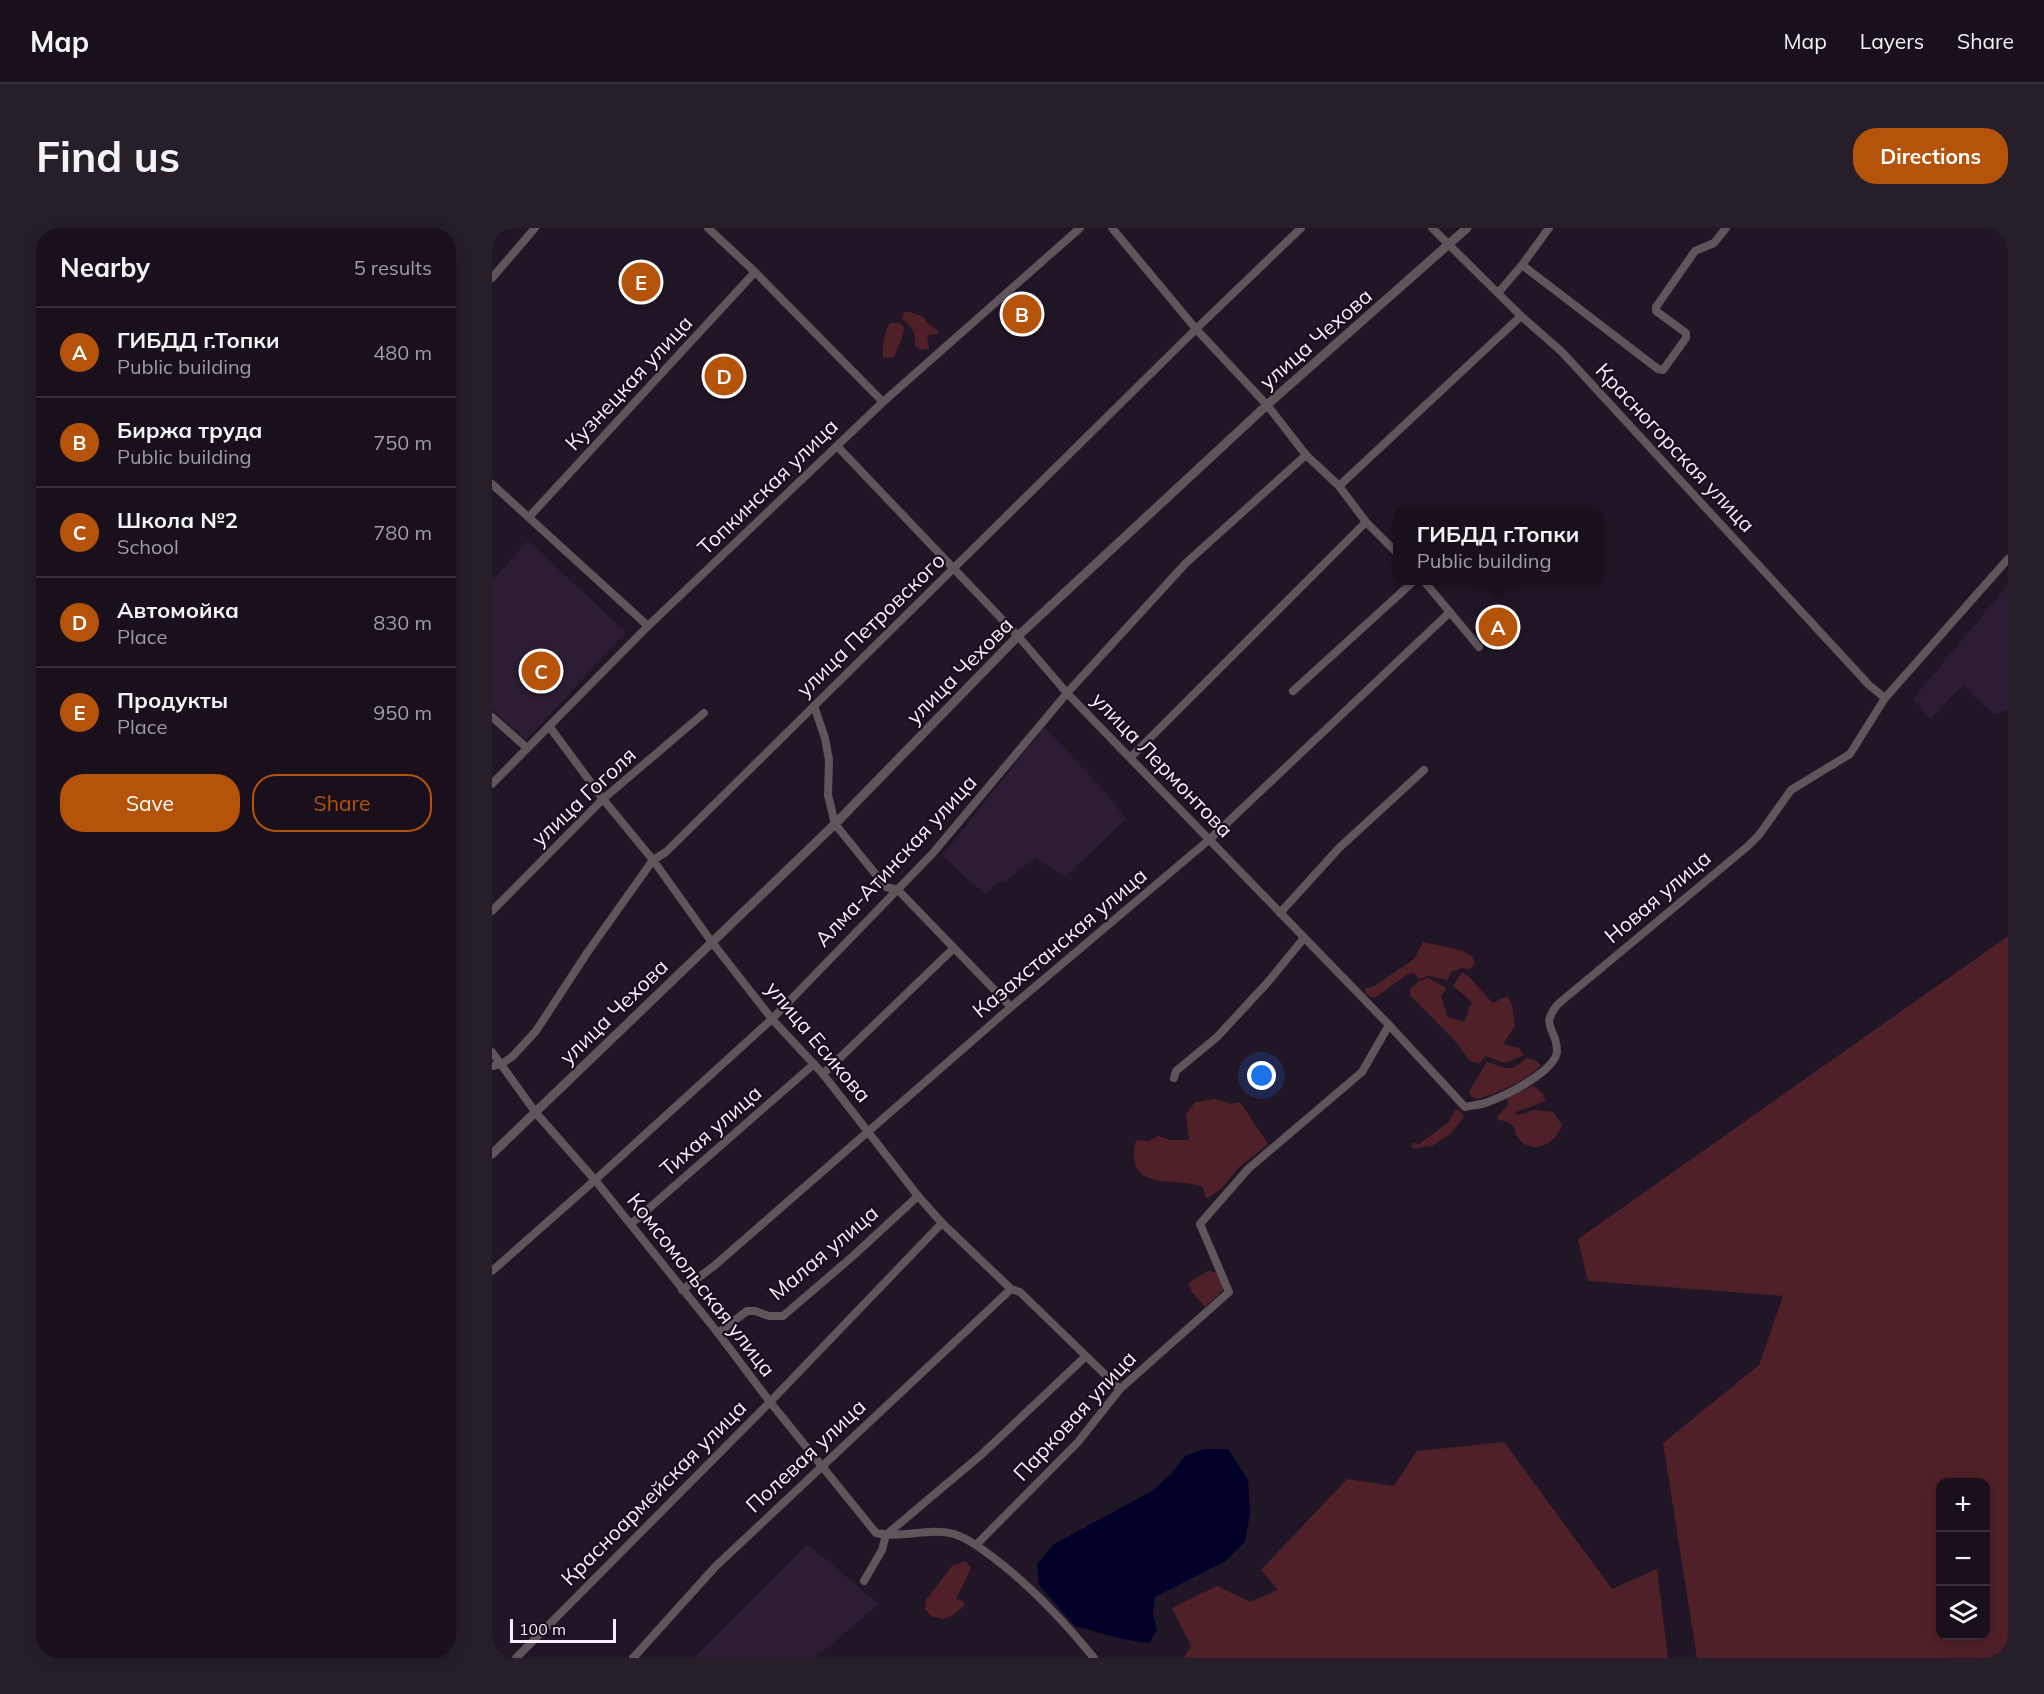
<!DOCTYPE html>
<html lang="en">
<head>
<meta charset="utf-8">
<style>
  body { margin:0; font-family:Mulish,sans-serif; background:#261e29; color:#f1f3f6 }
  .controls { position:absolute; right:18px; bottom:18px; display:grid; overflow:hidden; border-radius:12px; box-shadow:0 3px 15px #0003 }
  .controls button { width:54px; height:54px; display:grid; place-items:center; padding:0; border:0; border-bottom:2px solid #37303b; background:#19101c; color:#f1f3f6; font:30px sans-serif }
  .scale { position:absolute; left:18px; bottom:15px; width:106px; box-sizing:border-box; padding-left:6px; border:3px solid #f5edf9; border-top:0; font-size:16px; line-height:21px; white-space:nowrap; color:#f5edf9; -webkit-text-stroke:4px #180d1d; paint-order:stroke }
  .you { position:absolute; left:770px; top:848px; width:21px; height:21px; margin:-15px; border:4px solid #fff; border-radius:50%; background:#1a73e8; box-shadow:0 0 0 9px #1a73e833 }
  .badge { display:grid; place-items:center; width:39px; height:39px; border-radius:50%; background:#b45309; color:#fff; font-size:20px; font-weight:700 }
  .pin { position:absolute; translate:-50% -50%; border:3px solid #fff; box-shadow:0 2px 6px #0006 }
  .popup { position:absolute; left:901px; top:279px; width:210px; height:78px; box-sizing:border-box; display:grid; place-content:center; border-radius:12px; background:#19101c; filter:drop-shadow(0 2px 4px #0005); font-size:20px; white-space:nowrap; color:#9f9da3 }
  .popup b { font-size:22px; color:#f1f3f6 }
  .popup::after { content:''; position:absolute; left:50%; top:100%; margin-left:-12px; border:12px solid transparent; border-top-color:#19101c }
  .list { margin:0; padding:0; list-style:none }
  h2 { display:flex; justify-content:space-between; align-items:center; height:78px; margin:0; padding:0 24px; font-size:26px }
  h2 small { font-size:20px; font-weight:400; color:#9f9da3 }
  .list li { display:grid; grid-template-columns:39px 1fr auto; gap:18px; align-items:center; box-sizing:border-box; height:90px; padding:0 24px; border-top:2px solid #37303b }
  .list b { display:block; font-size:22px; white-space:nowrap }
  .list p { margin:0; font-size:20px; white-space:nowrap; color:#9f9da3 }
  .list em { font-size:20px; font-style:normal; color:#9f9da3 }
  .actions { display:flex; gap:12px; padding:18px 24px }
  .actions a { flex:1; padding:14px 0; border:2px solid #b45309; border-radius:24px; text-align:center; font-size:21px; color:#b45309 }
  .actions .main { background:#b45309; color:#fff }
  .icon { flex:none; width:33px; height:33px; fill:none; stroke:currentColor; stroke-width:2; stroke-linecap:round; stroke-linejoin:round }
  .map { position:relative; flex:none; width:1516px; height:1430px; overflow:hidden; border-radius:24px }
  header { display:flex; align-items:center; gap:36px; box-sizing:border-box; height:84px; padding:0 30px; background:#19101c; border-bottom:2px solid #37303b }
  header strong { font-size:28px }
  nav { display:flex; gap:33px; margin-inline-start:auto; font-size:21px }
  .intro { display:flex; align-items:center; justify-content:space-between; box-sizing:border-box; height:144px; padding:0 36px }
  h1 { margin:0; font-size:42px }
  .button { padding:15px 27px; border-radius:24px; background:#b45309; color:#fff; font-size:21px; font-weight:700 }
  main { display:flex; gap:36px; padding:0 36px }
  aside { flex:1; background:#19101c; border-radius:24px; box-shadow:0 3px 15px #0003 }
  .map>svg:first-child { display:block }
  .built { fill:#2c1d34 }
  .green { fill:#502028; fill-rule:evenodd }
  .water { fill:#000029 }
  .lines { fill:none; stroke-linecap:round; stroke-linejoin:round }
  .minor { stroke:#5f555b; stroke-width:8 }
  .tertiary { stroke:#5f555b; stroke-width:9 }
  .labels { text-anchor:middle; stroke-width:4.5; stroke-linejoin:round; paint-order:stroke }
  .street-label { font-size:21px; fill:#f5edf9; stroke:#180d1d }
</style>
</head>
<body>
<header>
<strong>Map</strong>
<nav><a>Map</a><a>Layers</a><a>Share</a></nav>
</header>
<div class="intro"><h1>Find us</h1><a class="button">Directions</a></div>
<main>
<aside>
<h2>Nearby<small>5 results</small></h2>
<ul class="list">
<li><span class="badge">A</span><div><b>ГИБДД г.Топки</b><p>Public building</p></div><em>480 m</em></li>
<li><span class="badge">B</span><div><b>Биржа труда</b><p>Public building</p></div><em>750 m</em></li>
<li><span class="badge">C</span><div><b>Школа №2</b><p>School</p></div><em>780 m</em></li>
<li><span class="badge">D</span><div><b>Автомойка</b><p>Place</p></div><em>830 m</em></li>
<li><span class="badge">E</span><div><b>Продукты</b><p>Place</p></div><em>950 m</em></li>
</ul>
<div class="actions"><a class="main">Save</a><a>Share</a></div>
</aside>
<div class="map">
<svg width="1516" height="1430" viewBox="0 0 1516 1430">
  <rect width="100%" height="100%" fill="#211626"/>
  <g class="built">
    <polygon points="36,313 134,404 34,512 0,481 0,352"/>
    <polygon points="1516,357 1516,482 1501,486 1471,457 1439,491 1421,471"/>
    <polygon points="552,499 615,566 634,591 573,649 543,629 513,654 510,652 493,666 450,628"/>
    <polygon points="315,1316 387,1376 323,1430 202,1430"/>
  </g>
  <g class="green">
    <path d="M412,84H418L432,89L435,95L446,103V106L435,107L437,120L430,122L423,118C424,105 420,98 410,91Z"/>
    <path d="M398,95H407L412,99L411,107L402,129L391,130C390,118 392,105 398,95Z"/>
    <path d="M1516,708V1430H1205L1171,1215L1267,1137L1291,1068L1096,1053L1086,1011ZM1448,1254H1494V1408H1448Z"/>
    <polygon points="931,714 968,722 980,728 983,736 978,741 970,740 959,744 955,752 937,748 927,751 922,745 916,746 884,769 881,770 874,766 873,760 881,759 922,731"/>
    <path d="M970,744C983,752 989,764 1001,775L1015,768L1020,777L1023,798L1011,816L1027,820L1032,827L1013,835L993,828L987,836L977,832L964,814L918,767V761L927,753L936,750L954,760L949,769L956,789L972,794L980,774L961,758Z"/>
    <path d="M1034,830L1045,833L1049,838C1032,853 1006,866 983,871L978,867L977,863L995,834C1014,840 1018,846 1034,830Z"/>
    <path d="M1042,858L1051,866L1053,873L1022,885L1027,887L1042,882L1061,884L1070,897C1065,915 1041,928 1027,911C1024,907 1023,901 1021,897L1013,893L1007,892L1005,889L1016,877V868Z"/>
    <path d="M723,871L739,876L748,874L776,916L746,940L730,960L714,971L711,959C683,948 631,966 644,912L657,913L666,908L679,912H697L694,887L703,874Z"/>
    <polygon points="963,881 968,883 972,889 959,905 939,919 935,918 921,921 919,917 921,915 927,916 957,894"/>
    <polygon points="716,1043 725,1044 730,1053 731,1062 713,1079 700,1064 696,1055"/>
    <polygon points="1012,1214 1120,1361 1165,1341 1176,1430 692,1430 699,1418 680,1380 725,1358 758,1374 786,1362 769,1342 855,1251 902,1258 925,1223"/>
    <polygon points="474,1333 479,1340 464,1371 471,1373 473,1378 459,1388 450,1391 439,1388 433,1381 434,1372 460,1338"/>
  </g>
  <polygon class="water" points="713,1221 736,1221 756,1252 758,1285 753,1314 734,1333 663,1369 661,1387 665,1402 657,1415 630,1411 583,1398 547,1357 545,1336 562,1316 660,1263 679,1246 693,1228"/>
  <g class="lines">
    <g class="minor">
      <polyline points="216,0 263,44 391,174"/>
      <polyline points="620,0 704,101 775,177 814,227 847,258 874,294 906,326"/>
      <polyline points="940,0 1029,88 1070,124 1377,457 1393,470"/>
      <polyline points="1030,37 1057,0"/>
      <polyline points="0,50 43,0"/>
      <polyline points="1006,65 1030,37 1166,141 1171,142 1194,110 1194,105 1164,83 1164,79 1203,23 1222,15 1234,0"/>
      <path d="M345,218L526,408L575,465L897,797L973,879C981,877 989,877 996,874C1013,868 1064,843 1065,823C1065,800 1047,799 1066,776L1256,618L1267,607L1299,562L1358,526L1393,470L1516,331"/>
      <polyline points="0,256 156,398"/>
      <polyline points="847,258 1029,88"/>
      <polyline points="37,289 263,44"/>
      <polyline points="931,352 987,419"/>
      <polyline points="801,463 923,352"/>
      <polyline points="322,478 333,510 337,532 336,567 343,596 394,659 406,662 519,779"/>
      <polyline points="0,489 35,520"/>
      <polyline points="57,498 111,571 161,632 219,713 280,791 331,846 426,968 450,995 519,1061 528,1064 628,1161"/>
      <polyline points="639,529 874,294"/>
      <polyline points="0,556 156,398 391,174 588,0"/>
      <polyline points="0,683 111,571 212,485"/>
      <polyline points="788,685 847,620 932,542"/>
      <path d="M0,824L44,885L103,952L226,1105L278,1174L384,1305C410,1311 437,1299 462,1306C477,1311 490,1321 502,1330C540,1359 572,1393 602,1430"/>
      <polyline points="0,838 9,836 20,829 44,803 95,725 161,632 174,624 704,101 809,0"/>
      <polyline points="331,846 461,721"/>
      <polyline points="682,850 684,843 725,809 776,754 812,710"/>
      <polyline points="139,996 322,836"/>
      <polyline points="0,1043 103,952 280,791 441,625 575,465 694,335 814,227"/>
      <polyline points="190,1062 222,1038 519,779 718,611 958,384"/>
      <polyline points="226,1105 255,1083 263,1083 277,1088 291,1088 361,1028 426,968"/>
      <polyline points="484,1317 586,1214 628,1161 737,1064 708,996 756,941 870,844 897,797"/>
      <polyline points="372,1353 390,1322 394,1307 489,1227 593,1129"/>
      <polyline points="24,1430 278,1174 450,995"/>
      <polyline points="141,1430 223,1339 519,1061"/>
    </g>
    <polyline class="tertiary" points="0,926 343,596 526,408 775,177 975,0"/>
  </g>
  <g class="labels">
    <g class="street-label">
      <text transform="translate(824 111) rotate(-41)" y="7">улица Чехова</text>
      <text transform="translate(137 155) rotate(-47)" y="7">Кузнецкая улица</text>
      <text transform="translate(1183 220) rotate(47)" y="7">Красногорская улица</text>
      <text transform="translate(276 259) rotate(-44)" y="7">Топкинская улица</text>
      <text transform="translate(379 397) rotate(-44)" y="7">улица Петровского</text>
      <text transform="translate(468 443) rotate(-45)" y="7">улица Чехова</text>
      <text transform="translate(670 537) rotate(46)" y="7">улица Лермонтова</text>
      <text transform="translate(92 569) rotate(-43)" y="7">улица Гоголя</text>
      <text transform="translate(404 633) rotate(-47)" y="7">Алма-Атинская улица</text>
      <text transform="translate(1166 669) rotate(-40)" y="7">Новая улица</text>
      <text transform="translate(568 715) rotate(-40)" y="7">Казахстанская улица</text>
      <text transform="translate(122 784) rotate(-44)" y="7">улица Чехова</text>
      <text transform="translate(326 814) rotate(50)" y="7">улица Есикова</text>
      <text transform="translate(219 903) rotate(-41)" y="7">Тихая улица</text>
      <text transform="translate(332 1025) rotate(-40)" y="7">Малая улица</text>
      <text transform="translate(209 1057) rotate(52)" y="7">Комсомольская улица</text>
      <text transform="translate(583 1188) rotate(-47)" y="7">Парковая улица</text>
      <text transform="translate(314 1228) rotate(-43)" y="7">Полевая улица</text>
      <text transform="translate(162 1265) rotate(-45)" y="7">Красноармейская улица</text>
    </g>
  </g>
</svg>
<div class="controls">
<button>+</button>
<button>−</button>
<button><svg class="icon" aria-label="layers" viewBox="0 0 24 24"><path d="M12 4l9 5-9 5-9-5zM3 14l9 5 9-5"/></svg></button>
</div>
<div class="scale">100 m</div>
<div class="you"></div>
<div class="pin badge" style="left:1006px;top:399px">A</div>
<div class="popup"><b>ГИБДД г.Топки</b>Public building</div>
<div class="pin badge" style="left:530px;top:86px">B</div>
<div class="pin badge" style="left:49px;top:443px">C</div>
<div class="pin badge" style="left:232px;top:148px">D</div>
<div class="pin badge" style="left:149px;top:54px">E</div>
</div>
</main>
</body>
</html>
